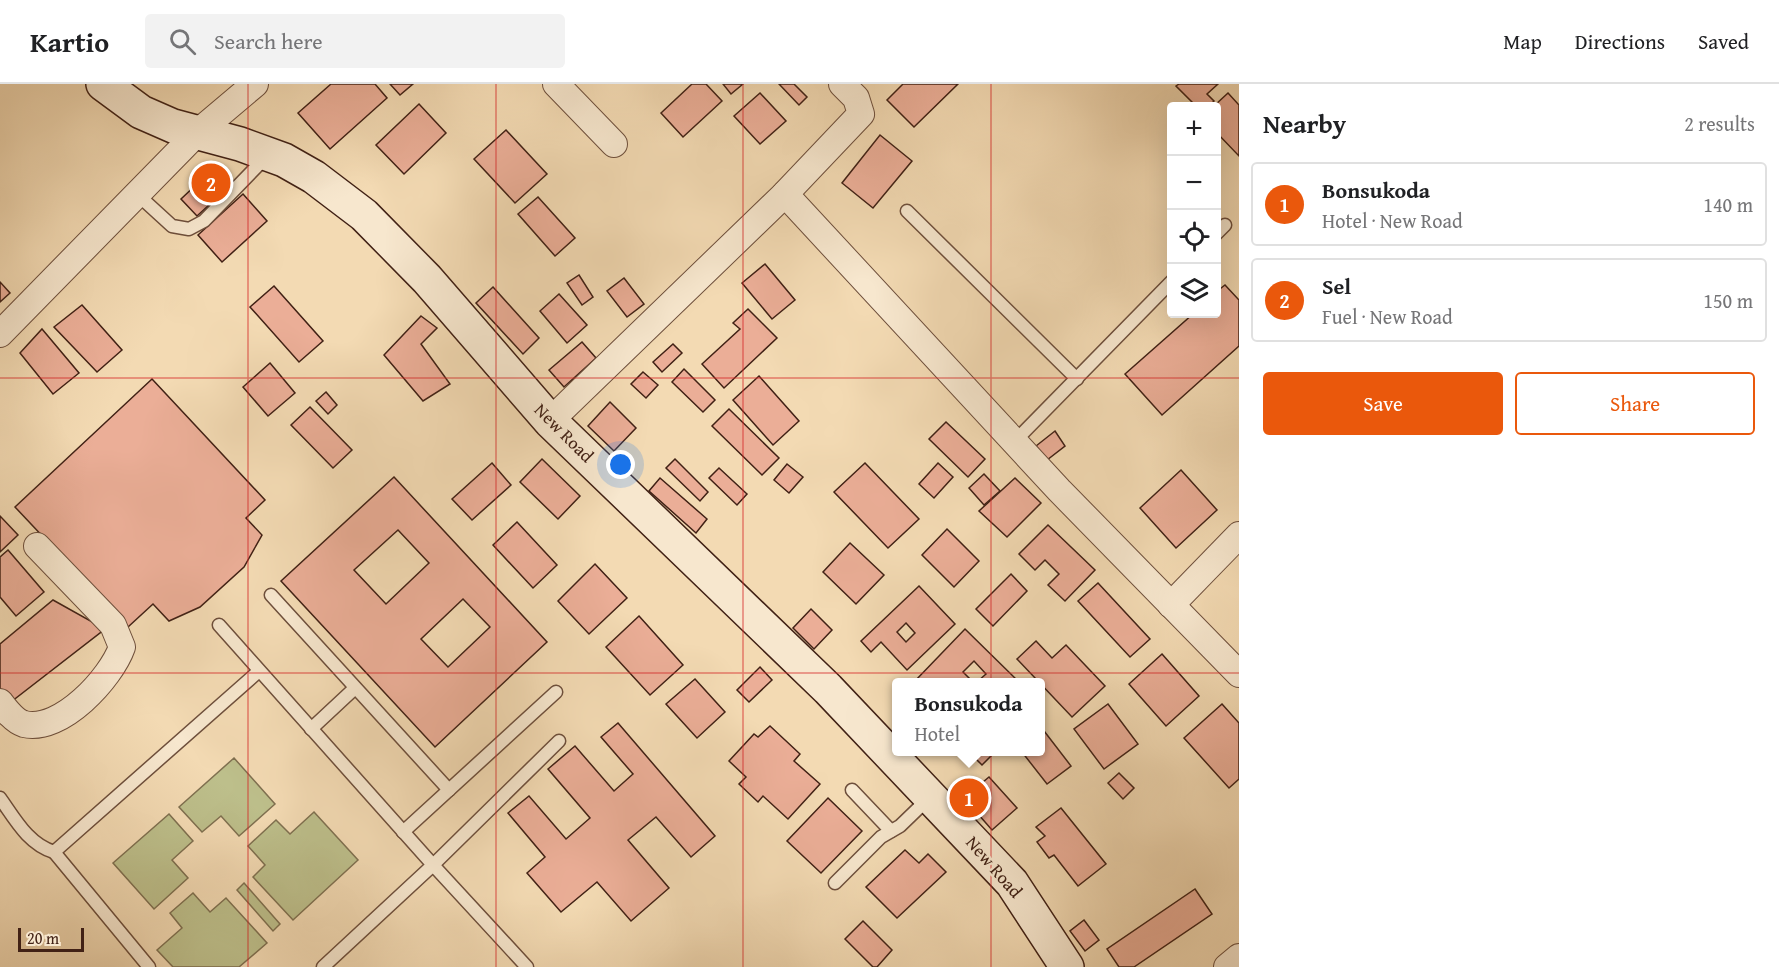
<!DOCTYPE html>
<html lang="en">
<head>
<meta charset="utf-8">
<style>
  body { margin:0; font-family:"Gentium Book Plus",serif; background:#f2f2f2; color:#202124 }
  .controls { position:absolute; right:18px; top:18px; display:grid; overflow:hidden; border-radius:6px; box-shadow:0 6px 24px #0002 }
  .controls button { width:54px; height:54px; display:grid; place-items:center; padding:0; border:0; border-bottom:2px solid #e0e0e0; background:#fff; color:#202124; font:30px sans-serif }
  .scale { position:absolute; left:18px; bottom:15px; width:66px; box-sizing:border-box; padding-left:6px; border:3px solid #412115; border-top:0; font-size:16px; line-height:21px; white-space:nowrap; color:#412115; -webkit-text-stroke:4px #f7e7ce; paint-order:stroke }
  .you { position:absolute; left:621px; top:381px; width:21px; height:21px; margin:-15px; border:4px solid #fff; border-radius:50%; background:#1a73e8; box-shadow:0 0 0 9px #1a73e833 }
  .badge { display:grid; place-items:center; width:39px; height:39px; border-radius:50%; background:#ea580c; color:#fff; font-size:20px; font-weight:700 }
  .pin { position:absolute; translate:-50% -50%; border:3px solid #fff; box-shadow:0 2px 6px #0006 }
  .popup { position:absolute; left:892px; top:594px; width:153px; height:78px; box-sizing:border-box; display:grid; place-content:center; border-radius:6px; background:#fff; filter:drop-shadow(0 2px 4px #0005); font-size:20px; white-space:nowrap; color:#757577 }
  .popup b { font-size:22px; color:#202124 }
  .popup::after { content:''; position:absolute; left:50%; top:100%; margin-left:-12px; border:12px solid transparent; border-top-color:#fff }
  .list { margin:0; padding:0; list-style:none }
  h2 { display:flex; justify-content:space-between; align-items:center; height:78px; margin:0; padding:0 24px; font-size:26px }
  h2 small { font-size:20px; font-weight:400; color:#757577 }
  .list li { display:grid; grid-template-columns:39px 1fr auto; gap:18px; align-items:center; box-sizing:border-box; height:84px; margin:0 12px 12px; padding:0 12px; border:2px solid #e0e0e0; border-radius:6px }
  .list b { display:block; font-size:22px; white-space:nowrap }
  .list p { margin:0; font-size:20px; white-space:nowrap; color:#757577 }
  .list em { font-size:20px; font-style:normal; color:#757577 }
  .actions { display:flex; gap:12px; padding:18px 24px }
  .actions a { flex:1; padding:14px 0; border:2px solid #ea580c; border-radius:6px; text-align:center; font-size:21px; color:#ea580c }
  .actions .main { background:#ea580c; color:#fff }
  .icon { flex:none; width:33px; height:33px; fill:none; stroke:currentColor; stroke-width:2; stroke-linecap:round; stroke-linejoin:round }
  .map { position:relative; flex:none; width:1239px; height:883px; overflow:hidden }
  header { display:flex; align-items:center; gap:36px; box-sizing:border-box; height:84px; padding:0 30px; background:#fff; border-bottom:2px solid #e0e0e0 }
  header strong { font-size:28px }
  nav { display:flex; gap:33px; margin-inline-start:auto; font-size:21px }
  .search { width:420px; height:54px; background:#f2f2f2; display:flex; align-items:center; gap:15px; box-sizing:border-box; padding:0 21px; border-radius:6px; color:#757577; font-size:22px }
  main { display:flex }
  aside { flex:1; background:#fff }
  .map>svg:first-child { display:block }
  .green { fill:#bdbf8b; stroke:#7f7050; stroke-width:1.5 }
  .building { fill:#ebae97; stroke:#412115; stroke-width:1.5; fill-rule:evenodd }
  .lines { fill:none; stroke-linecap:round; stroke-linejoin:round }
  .lane-casing { stroke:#6e4f3c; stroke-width:15 }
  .street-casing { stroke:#6e4f3c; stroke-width:28 }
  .secondary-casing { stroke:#412115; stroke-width:36 }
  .lane { stroke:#f7e7ce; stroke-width:12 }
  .street { stroke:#f7e7ce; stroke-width:26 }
  .secondary { stroke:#f7e7ce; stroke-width:33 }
  .grid { fill:none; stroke:#d62828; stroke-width:1.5; stroke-opacity:0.55 }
  .labels { text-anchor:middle; stroke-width:4.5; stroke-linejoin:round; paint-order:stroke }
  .street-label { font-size:18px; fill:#412115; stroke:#f7e7ce }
</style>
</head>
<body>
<header>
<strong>Kartio</strong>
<div class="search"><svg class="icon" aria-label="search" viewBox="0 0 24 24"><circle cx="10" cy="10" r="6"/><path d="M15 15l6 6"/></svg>Search here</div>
<nav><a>Map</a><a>Directions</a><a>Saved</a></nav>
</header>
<main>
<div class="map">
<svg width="1239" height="883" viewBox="0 0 1239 883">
  <rect width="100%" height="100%" fill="#f3dab3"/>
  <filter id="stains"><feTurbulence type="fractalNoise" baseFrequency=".00333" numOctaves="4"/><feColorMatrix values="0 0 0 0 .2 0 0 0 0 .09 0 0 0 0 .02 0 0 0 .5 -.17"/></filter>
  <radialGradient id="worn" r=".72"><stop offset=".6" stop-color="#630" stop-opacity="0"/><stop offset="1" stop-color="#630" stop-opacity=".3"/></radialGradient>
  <g class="green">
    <polygon points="234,674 275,720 239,752 221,732 202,748 179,723"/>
    <polygon points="314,728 358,776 293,836 253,793 265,781 248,762 276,736 290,750"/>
    <polygon points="169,730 193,757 172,776 188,794 154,825 113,779"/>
    <polygon points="244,799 280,840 273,847 237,806"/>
    <polygon points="193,809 210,828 226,814 267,859 239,883 173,883 157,866 182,844 170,829"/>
  </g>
  <g class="building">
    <polygon points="331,0 375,0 387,14 330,65 298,29"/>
    <polygon points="390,0 413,0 400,11"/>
    <polygon points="692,0 706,0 722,17 683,53 661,29"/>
    <polygon points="723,0 743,0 731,10"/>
    <polygon points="779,0 794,0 807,13 799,21"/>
    <polygon points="903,0 958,0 914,43 887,16"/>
    <polygon points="1179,0 1218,0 1207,10 1214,17 1209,22 1196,22 1176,2"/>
    <polygon points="760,9 786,37 760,60 734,32"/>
    <polygon points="1228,9 1239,21 1239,72 1216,48 1216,22 1214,22"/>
    <polygon points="419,20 446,49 404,90 376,61"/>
    <polygon points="506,46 547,90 515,119 474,75"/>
    <polygon points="880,51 912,77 873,124 842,99"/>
    <polygon points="217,81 234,98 197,132 181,115"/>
    <polygon points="243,110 267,137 222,178 198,151"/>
    <polygon points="538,113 575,154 555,172 518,130"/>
    <polygon points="765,180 795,216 772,235 742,199"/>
    <polygon points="579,191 593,213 582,221 567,199"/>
    <polygon points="624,194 644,220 627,233 607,207"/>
    <polygon points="0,198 10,209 0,218"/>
    <polygon points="1225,201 1239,216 1239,262 1162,331 1125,290 1193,230 1216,230 1216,208"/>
    <polygon points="274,202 323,257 299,278 250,223"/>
    <polygon points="493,203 539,254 523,270 476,219"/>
    <polygon points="559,210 587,241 567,259 540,227"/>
    <polygon points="82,221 122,266 97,288 54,243"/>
    <polygon points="748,225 777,254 724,304 702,280 740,245 733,239"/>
    <polygon points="421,232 437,244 421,260 450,300 423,317 384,271"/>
    <polygon points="42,245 79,289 53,310 20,269"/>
    <polygon points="582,258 596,274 564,303 549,286"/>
    <polygon points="673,260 682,269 662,288 653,278"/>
    <polygon points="270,279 295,309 268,332 243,303"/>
    <polygon points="684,285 715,316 703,328 672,298"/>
    <polygon points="643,288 658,301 646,314 631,300"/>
    <polygon points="759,292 799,337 773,361 733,316"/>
    <polygon points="152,295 265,416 246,434 262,451 244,483 200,523 169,537 153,520 128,543 15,423"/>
    <polygon points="326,308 337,321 328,330 316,317"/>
    <polygon points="610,318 636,344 614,367 588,342"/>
    <polygon points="310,323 352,366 333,384 291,341"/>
    <polygon points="729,325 779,374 762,391 712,342"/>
    <polygon points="946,338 985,375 968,393 929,355"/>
    <polygon points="1055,347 1065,362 1047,376 1036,362"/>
    <polygon points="542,375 580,412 558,435 520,398"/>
    <polygon points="675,375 708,408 700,417 666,384"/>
    <polygon points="492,379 511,401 472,436 452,415"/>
    <polygon points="865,379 919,435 888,464 834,408"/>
    <polygon points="938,379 953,393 934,414 919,400"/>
    <polygon points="787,380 803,393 789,409 774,396"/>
    <polygon points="719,384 747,410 737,421 709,394"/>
    <polygon points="1181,386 1217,426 1176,464 1140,424"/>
    <polygon points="984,390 1000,407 984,421 969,404"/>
    <path d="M394,393L547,558L435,663L281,497ZM398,446L429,479L386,520L354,486ZM463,515L490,543L448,583L421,555Z"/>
    <polygon points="660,394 707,435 696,449 649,407"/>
    <polygon points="1015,394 1041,419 1007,453 979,427"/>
    <polygon points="0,432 18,451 0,468"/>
    <polygon points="517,438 557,481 533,504 493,461"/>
    <polygon points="1048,441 1095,486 1065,517 1048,501 1059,490 1045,476 1035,486 1019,470"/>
    <polygon points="947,445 979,477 954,503 922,471"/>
    <polygon points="850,459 884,491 856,520 823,488"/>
    <polygon points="8,466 44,508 16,532 0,513 0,473"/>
    <polygon points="595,480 627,514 589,550 558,517"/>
    <polygon points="1011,490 1027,507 993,542 976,525"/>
    <polygon points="1098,499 1150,555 1130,573 1078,517"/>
    <path d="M919,502L955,540L907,586L881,558L871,568L861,557ZM906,539L915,549L906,558L897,548Z"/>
    <polygon points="53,516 105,545 7,621 0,612 0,560"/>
    <polygon points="811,525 832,546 814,565 793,544"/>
    <polygon points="639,532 683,581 650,611 606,563"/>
    <polygon points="965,545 1018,597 977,598 986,590 974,577 963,588 973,598 914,598"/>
    <polygon points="1036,557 1052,574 1066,561 1105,602 1072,633 1017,575"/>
    <polygon points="1162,570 1199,612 1166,642 1129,600"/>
    <polygon points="760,583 772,596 749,618 737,606"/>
    <polygon points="695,595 725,628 697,654 666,620"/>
    <polygon points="1108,620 1138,660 1104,685 1074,645"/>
    <polygon points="1222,620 1239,639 1239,695 1229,704 1184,654"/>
    <polygon points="618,639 715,752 691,773 656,733 628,756 669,804 631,837 597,798 561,828 527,789 545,773 508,729 529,712 566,755 590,734 548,685 575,662 614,707 633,690 601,653"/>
    <polygon points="770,642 800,670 794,677 820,700 788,735 763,712 758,718 739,700 746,693 729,677 754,650 758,653"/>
    <polygon points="1041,643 1071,682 1047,700 1022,668 1041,668"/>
    <polygon points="969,668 995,668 982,681"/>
    <polygon points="1119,689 1134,704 1123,715 1108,699"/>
    <polygon points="989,693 1017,724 992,746 964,714"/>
    <polygon points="828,714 862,747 821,789 787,757"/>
    <polygon points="1061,724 1106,780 1078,802 1054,771 1049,774 1037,758 1045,752 1036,743"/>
    <polygon points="905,766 919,779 928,770 946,788 897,834 866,803"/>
    <polygon points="1195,805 1212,830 1134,883 1119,883 1107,865"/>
    <polygon points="1084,836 1099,856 1085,867 1070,847"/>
    <polygon points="863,837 892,866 877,883 873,883 845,855"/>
  </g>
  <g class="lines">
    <g class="lane-casing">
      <g id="lane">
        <polyline points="137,110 172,142 189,145 204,137 267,72"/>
        <polyline points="907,127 1077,295"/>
        <polyline points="1216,150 1225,141"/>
        <polyline points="1014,358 1172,197"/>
        <polyline points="271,511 449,706"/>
        <polyline points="219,541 433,781 323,883"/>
        <polyline points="311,645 355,604"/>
        <polyline points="852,706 891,747"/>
        <path d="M0,714C15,735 28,760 54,768L259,587"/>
        <polyline points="403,748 556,608"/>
        <polyline points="54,768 149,883"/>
        <polyline points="835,799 881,753 900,742 929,714"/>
        <polyline points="527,883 433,781 559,657"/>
      </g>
    </g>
    <g class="street-casing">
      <g id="street">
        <polyline points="556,0 614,60"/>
        <polyline points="785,110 1059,406 1239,590"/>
        <polyline points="0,250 197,49 255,0"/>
        <polyline points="550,337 785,110 861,30 856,14 842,0"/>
        <polyline points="1171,521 1239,451"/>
        <path d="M0,618C6,626 14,637 24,640C61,649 111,594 122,563L113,541L37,462"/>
        <polyline points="1227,883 1239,873"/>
      </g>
    </g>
    <g class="secondary-casing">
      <polyline id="secondary" points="103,0 141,28 173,42 240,60 284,76 314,93 364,131 427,195 550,337 828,605 1012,799 1067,883"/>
    </g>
    <use href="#lane" class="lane"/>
    <use href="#street" class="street"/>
    <use href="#secondary" class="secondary"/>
  </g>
  <path class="grid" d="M248,0V883M496,0V883M743,0V883M991,0V883M0,294H1239M0,589H1239"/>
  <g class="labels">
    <g class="street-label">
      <text transform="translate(564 349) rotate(45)" y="6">New Road</text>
      <text transform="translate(994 783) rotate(49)" y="6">New Road</text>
    </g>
  </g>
  <rect width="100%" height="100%" filter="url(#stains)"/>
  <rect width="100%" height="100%" fill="url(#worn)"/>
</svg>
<div class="controls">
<button>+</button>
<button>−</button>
<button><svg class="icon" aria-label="locate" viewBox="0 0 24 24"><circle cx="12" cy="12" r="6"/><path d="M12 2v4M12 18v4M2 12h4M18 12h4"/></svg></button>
<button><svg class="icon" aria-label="layers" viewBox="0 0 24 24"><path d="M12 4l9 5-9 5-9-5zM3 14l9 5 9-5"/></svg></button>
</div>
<div class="scale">20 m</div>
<div class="you"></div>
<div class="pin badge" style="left:969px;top:714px">1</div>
<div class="popup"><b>Bonsukoda</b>Hotel</div>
<div class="pin badge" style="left:211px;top:99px">2</div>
</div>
<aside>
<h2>Nearby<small>2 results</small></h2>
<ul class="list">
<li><span class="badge">1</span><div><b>Bonsukoda</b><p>Hotel · New Road</p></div><em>140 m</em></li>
<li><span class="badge">2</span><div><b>Sel</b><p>Fuel · New Road</p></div><em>150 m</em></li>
</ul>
<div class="actions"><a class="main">Save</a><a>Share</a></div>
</aside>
</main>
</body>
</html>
